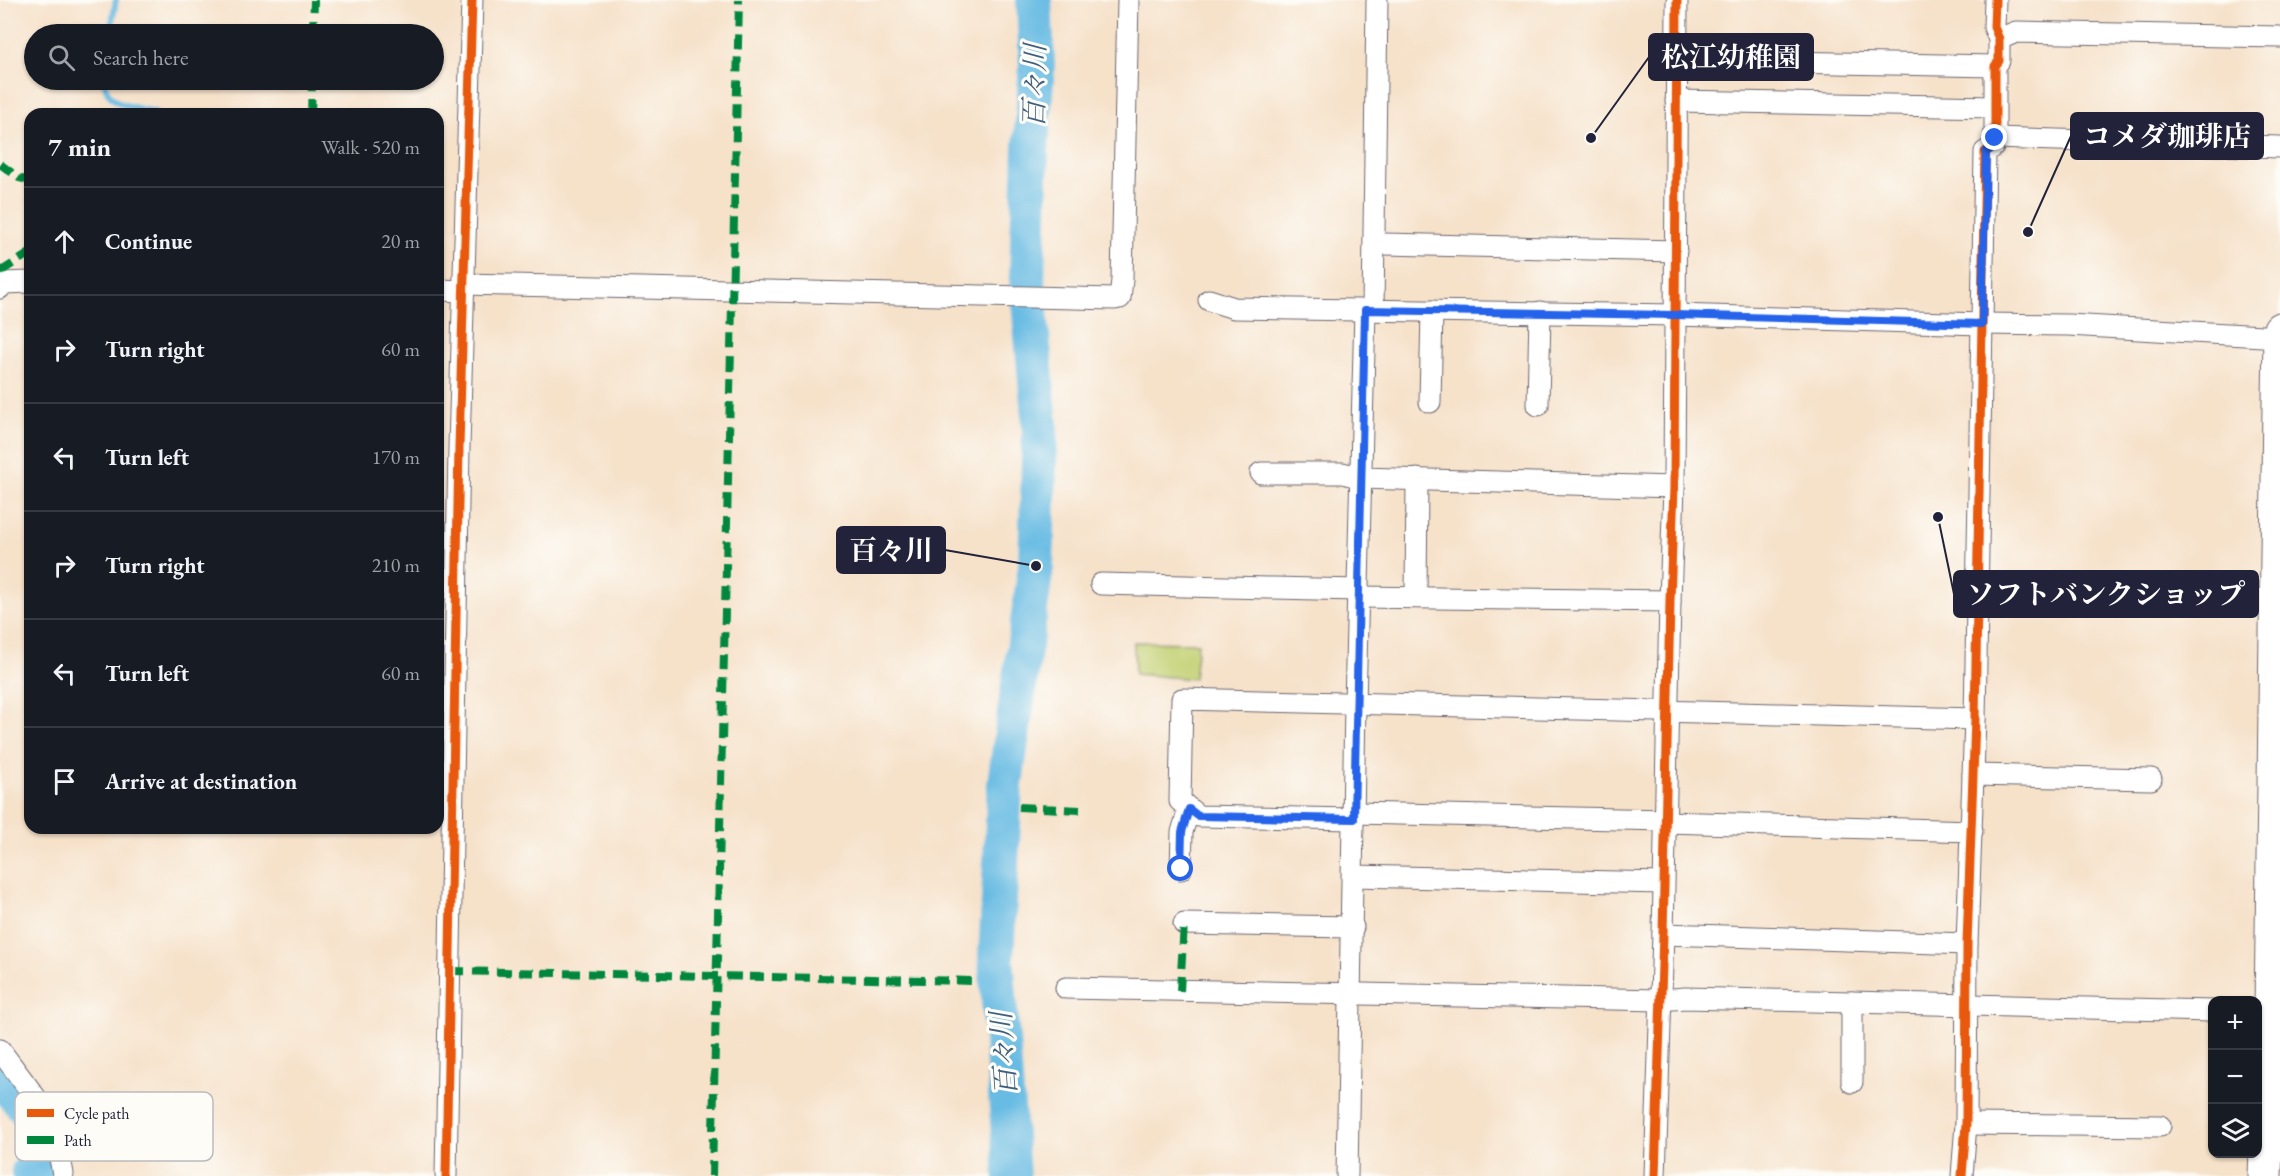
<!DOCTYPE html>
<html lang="en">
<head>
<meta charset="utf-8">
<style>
  body { margin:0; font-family:"EB Garamond","Noto Serif JP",serif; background:#20242c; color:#f1f3f6 }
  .controls { position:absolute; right:18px; bottom:18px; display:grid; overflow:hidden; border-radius:12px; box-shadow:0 2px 4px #0004 }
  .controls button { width:54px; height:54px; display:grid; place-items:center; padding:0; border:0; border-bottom:2px solid #363941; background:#171b24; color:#f1f3f6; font:30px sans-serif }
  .stop { position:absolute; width:18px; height:18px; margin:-14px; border:4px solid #2563eb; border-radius:50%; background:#fff }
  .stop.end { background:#2563eb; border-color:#fff; box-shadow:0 2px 6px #0008 }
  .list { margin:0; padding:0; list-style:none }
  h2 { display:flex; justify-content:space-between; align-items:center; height:78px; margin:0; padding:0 24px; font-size:26px }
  h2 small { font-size:20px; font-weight:400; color:#9ea1a6 }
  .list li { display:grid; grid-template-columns:39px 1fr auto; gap:18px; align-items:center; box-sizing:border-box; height:108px; padding:0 24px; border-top:2px solid #363941 }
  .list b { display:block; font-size:22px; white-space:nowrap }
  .list em { font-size:20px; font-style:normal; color:#9ea1a6 }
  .icon { flex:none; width:33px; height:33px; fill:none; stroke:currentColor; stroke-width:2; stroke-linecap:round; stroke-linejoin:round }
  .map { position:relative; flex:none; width:2280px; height:1176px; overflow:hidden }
  .search { position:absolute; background:#171b24; box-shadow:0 2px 4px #0004; left:24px; top:24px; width:420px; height:66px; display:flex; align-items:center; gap:15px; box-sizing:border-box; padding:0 21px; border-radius:33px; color:#9ea1a6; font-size:22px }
  .panel { position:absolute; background:#171b24; box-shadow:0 2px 4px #0004; left:24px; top:108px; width:420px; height:726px; border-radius:18px }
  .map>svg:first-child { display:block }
  .green { fill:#c3d072; stroke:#727956; stroke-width:1.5 }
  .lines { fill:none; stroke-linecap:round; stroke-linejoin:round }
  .stream { stroke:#67bbe3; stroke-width:6 }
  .river { stroke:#67bbe3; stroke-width:36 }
  .street-casing { stroke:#6c656d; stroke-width:23 }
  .primary-casing { stroke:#6c656d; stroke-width:35 }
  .street { stroke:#fff; stroke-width:21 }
  .primary { stroke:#fff; stroke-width:33 }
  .quiet { stroke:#00873e; stroke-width:8; stroke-dasharray:15 8; stroke-linecap:butt }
  .cycleway-casing { stroke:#fdfcf7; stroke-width:13 }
  .cycleway { stroke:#e8590c; stroke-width:9 }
  .route { stroke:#2563eb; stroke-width:8 }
  .labels { text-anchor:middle; stroke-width:6; stroke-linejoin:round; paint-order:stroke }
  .water-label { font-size:28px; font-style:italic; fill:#3e5f7e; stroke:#fdfcf7 }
  .key { fill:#fdfcf7; stroke:#bbbbbf; stroke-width:1.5 }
  .key-label { font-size:16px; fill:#22223b }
  .leader { fill:none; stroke:#22223b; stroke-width:2 }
  .callout-dot { fill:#22223b; stroke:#fdfcf7; stroke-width:2 }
  .callout { fill:#22223b; stroke:#22223b; stroke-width:2 }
  .callout-label { font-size:28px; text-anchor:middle; font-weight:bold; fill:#fff }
</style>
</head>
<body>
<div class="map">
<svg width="2280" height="1176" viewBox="0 0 2280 1176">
  <rect width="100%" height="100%" fill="#fdfcf7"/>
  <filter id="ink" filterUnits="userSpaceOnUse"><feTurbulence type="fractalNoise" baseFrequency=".0167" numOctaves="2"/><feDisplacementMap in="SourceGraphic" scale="12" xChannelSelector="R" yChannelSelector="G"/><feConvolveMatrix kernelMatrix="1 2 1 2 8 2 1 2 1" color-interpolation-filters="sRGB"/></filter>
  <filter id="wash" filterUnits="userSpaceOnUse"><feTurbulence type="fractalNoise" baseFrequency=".008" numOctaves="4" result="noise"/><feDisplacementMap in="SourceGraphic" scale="24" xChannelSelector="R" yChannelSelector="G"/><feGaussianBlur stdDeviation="1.35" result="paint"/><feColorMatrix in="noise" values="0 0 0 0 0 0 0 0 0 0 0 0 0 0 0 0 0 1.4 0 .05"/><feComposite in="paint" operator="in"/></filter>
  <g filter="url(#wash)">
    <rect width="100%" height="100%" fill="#f6e1c9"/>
    <polygon class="green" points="1134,642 1198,643 1194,679 1135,674"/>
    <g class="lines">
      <g class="stream">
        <polyline points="110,34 116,0"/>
        <path d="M104,80C107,107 132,106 154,112L156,114"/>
      </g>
      <g class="river">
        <polyline points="0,1076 35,1121 46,1165 29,1172"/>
        <polyline points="1012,1176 996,958 1005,783 1036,566 1040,427 1027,278 1031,147 1037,65 1034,0"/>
      </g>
    </g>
  </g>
  <g filter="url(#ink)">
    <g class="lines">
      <g class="street-casing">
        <g id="street">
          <polyline points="1999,39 2016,32 2280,37"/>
          <polyline points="1676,60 1995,66"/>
          <polyline points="1676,101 1994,107"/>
          <polyline points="1995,138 2280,147"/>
          <polyline points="1385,244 1676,251"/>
          <polyline points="464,284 1115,299"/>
          <polyline points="0,288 4,283 30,282"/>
          <polyline points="438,290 464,291"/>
          <polyline points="1120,298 1122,280 1128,0"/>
          <polyline points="1209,300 1234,308 1676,315 1982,324 2068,325 2280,337"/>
          <polyline points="1373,310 1377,0"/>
          <polyline points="1430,402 1432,311"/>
          <polyline points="1538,405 1540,312"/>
          <polyline points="1261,473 1343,473 1361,478 1674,487"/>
          <polyline points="1101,584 1358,590"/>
          <polyline points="1358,597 1670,601"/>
          <polyline points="1416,597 1417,479"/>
          <polyline points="1973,775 2151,779"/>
          <polyline points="1354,813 1666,820"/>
          <polyline points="1354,819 1198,816 1180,801 1182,699 1975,719"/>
          <polyline points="1666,822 1972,831"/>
          <polyline points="1181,869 1182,832 1189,809"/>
          <polyline points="1353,876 1663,883"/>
          <polyline points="1184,924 1353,927"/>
          <polyline points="1663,934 1967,944"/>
          <polyline points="1066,988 1660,1000 1685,998 2212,1011"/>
          <polyline points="0,1050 53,1121 63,1174"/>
          <polyline points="1852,1082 1852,1002"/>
          <polyline points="1966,1124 2160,1126"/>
          <polyline points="446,1176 459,447 472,0"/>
          <polyline points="1347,1176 1355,704 1365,310"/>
          <polyline points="1655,1176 1663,934 1670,601 1674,487 1677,0"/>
          <polyline points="1962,1176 1966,1124 1967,944 1975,719 1985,152 1993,147 1995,138 1995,66 1999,61 1999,39 1994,27 1995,0"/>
        </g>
      </g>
      <g class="primary-casing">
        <polyline id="primary" points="2265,1176 2271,1012 2280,329"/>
      </g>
      <use href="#street" class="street"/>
      <use href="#primary" class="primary"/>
      <g class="quiet">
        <polyline points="313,34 314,0"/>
        <polyline points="311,114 312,80"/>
        <polyline points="0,164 19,178 30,181"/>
        <polyline points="0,272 30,253"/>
        <polyline points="1019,807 1080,810"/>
        <polyline points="450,971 977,981"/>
        <polyline points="1180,991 1184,924"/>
        <polyline points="712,1176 739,0"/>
      </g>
      <g class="cycleway-casing">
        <g id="cycleway">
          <polyline points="446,1176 459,447 472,0"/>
          <polyline points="1655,1176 1663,934 1670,601 1674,487 1677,0"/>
          <polyline points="1962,1176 1966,1124 1967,944 1975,719 1985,152 1993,147 1995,138 1995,66 1999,61 1999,39 1994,27 1995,0"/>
        </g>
      </g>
      <use href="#cycleway" class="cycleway"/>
    </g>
  </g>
  <g class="lines" filter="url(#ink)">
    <polyline class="route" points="1181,869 1182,832 1189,809 1198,816 1354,819 1365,310 1676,315 1982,324 1986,152 1994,147 1995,138"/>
  </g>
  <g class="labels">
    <g class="water-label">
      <text transform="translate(1034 86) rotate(-89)" y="10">百々川</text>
      <text transform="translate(1003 1054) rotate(-94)" y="10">百々川</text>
    </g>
  </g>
  <rect x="15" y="1092" width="198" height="69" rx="9" class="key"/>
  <rect x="27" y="1109" width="27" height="8" fill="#e8590c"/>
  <rect x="27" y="1136" width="27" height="8" fill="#00873e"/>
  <g class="key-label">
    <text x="64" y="1119">Cycle path</text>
    <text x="64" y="1146">Path</text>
  </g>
  <path class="leader" d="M1591 138L1649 57M2028 232L2071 136M1036 566L945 550M1938 517L1954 594"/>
  <g class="callout-dot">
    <circle cx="1591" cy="138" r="6"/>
    <circle cx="2028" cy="232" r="6"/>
    <circle cx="1036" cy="566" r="6"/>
    <circle cx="1938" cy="517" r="6"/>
  </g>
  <g class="callout">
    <rect x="1649" y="34" width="164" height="46" rx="6"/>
    <rect x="2071" y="113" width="192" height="46" rx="6"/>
    <rect x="837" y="527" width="108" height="46" rx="6"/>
    <rect x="1954" y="571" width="304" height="46" rx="6"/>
  </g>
  <g class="callout-label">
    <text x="1731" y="67">松江幼稚園</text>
    <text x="2167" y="146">コメダ珈琲店</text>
    <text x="891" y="560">百々川</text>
    <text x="2106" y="604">ソフトバンクショップ</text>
  </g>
</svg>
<div class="controls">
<button>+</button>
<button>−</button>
<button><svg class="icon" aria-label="layers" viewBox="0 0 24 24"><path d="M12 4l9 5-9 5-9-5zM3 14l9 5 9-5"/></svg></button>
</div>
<div class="stop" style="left:1181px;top:869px"></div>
<div class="stop end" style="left:1995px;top:138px"></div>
<div class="search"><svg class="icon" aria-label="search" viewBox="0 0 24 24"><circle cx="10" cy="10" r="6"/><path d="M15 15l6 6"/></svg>Search here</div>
<section class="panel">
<h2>7 min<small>Walk · 520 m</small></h2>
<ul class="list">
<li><svg class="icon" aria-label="ahead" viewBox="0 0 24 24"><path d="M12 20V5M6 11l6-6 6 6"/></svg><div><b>Continue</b></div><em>20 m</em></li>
<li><svg class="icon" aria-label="right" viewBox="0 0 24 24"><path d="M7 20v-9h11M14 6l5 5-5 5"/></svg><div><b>Turn right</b></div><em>60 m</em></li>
<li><svg class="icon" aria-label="left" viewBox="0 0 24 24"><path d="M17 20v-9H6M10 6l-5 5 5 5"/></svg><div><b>Turn left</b></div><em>170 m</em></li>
<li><svg class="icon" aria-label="right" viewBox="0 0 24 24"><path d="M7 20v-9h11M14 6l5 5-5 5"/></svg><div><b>Turn right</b></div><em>210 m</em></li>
<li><svg class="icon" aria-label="left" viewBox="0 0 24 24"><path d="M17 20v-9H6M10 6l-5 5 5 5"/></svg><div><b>Turn left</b></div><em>60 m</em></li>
<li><svg class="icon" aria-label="arrive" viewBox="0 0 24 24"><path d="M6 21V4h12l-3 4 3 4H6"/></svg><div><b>Arrive at destination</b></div></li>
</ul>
</section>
</div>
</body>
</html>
